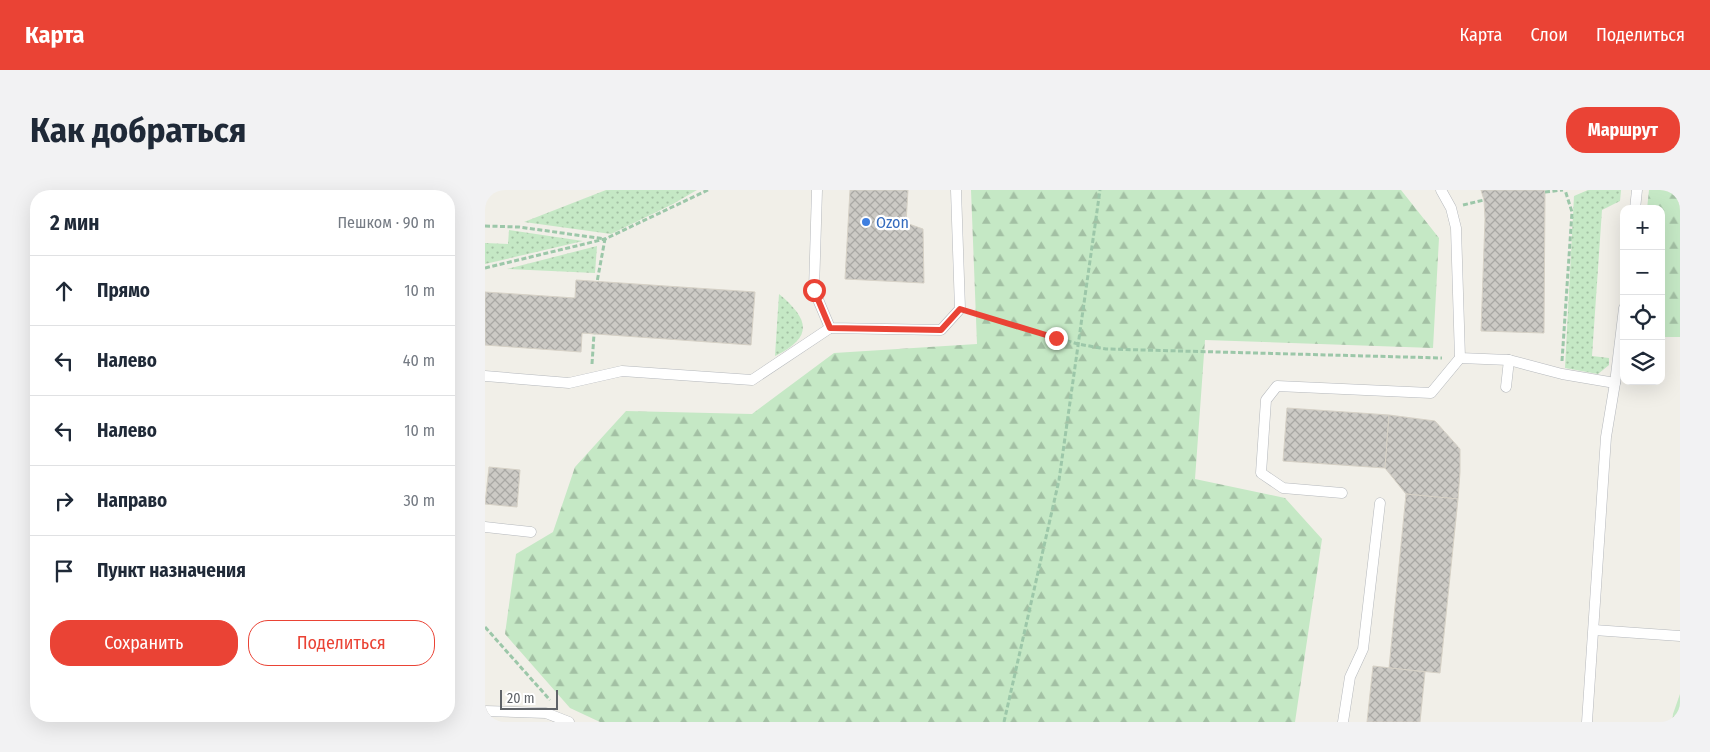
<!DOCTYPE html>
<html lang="ru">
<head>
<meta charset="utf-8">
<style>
  body { margin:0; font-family:"Fira Sans Condensed",sans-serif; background:#f2f2f3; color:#1f2937 }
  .controls { position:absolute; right:15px; top:15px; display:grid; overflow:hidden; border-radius:10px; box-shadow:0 5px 20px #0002 }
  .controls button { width:45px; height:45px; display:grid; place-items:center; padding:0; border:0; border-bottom:1px solid #e0e1e3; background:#fff; color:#1f2937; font:25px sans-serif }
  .scale { position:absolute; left:15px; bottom:12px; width:58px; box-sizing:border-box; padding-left:5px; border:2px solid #5f6368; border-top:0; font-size:14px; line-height:18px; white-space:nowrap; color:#5f6368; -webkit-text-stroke:4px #fff; paint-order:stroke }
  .stop { position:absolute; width:15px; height:15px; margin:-11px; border:4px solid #ea4335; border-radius:50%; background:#fff }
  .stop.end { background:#ea4335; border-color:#fff; box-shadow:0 1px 5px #0008 }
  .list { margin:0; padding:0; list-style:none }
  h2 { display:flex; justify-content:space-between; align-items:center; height:65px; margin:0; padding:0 20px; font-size:21px }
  h2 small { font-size:16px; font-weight:400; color:#747a83 }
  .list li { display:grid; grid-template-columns:32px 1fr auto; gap:15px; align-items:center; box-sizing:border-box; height:70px; padding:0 20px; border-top:1px solid #e0e1e3 }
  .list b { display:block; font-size:19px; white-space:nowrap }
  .list em { font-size:16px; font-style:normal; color:#747a83 }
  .actions { display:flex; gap:10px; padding:15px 20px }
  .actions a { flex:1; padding:11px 0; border:1px solid #ea4335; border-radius:20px; text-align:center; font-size:18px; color:#ea4335 }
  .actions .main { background:#ea4335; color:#fff }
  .icon { flex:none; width:28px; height:28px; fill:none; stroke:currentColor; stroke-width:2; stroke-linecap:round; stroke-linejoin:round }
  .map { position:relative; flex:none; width:1195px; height:532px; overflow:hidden; border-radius:20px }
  header { display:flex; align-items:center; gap:30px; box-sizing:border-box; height:70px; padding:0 25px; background:#ea4335; color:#fff }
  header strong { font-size:24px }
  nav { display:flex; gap:28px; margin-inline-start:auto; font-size:18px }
  .intro { display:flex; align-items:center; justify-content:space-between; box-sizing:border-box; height:120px; padding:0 30px }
  h1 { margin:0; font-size:35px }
  .button { padding:12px 22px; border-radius:20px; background:#ea4335; color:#fff; font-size:18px; font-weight:700 }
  main { display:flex; gap:30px; padding:0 30px }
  aside { flex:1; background:#fff; border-radius:20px; box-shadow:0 5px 20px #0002 }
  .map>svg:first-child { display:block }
  .grass { fill:url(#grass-dots) }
  .forest { fill:url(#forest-firs) }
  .building { fill:url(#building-cross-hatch); stroke:#d6d1c6 }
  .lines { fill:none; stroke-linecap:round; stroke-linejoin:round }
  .lane-casing { stroke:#b5b8bc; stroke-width:11 }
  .path { stroke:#9cc7a9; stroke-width:3; stroke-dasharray:5 2.5; stroke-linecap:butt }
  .lane { stroke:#fff; stroke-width:10 }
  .route { stroke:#ea4335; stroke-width:6 }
  .shop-dot { fill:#3f7fe0; stroke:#fff; stroke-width:2 }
  .labels { text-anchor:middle; stroke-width:4.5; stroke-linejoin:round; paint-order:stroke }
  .shop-label { font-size:16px; fill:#366cbe; stroke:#fff; text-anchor:start }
</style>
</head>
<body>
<header>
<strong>Карта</strong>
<nav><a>Карта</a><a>Слои</a><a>Поделиться</a></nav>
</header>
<div class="intro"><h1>Как добраться</h1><a class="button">Маршрут</a></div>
<main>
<aside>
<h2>2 мин<small>Пешком · 90 m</small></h2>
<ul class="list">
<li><svg class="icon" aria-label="ahead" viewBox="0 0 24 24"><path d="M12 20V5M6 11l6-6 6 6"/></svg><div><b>Прямо</b></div><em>10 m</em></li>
<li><svg class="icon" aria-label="left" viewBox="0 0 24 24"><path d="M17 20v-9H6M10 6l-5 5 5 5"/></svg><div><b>Налево</b></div><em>40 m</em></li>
<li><svg class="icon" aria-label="left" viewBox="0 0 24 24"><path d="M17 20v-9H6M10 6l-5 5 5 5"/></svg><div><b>Налево</b></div><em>10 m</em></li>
<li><svg class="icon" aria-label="right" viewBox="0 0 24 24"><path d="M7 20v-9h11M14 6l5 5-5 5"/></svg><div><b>Направо</b></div><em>30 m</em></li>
<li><svg class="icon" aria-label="arrive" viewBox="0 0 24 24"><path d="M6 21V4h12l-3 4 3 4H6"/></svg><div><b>Пункт назначения</b></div></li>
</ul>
<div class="actions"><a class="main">Сохранить</a><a>Поделиться</a></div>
</aside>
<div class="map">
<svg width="1195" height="532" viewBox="0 0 1195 532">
  <defs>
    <pattern id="grass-dots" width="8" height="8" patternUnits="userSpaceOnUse" patternTransform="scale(1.25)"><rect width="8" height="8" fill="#c5e8c5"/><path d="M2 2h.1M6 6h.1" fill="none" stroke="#a3c0a4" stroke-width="1.8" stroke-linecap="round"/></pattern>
    <pattern id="forest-firs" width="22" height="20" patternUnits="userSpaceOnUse" patternTransform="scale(1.25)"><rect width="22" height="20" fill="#c5e8c5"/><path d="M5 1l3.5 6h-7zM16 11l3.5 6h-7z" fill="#a3c0a4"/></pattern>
    <pattern id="building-cross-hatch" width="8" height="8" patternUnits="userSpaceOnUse" patternTransform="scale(1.25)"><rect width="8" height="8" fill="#cccac5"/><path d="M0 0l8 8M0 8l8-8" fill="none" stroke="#a9a8a4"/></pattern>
  </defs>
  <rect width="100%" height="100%" fill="#f1efe8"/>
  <g class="grass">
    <polygon points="121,0 212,0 188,14 126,44 39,32"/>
    <polygon points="1103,0 1136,0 1135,11 1117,20 1107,166 1124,168 1124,175 1113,184 1080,178 1089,6"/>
    <polygon points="24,40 98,51 0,74 0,53 23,54"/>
    <polygon points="112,56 110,83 22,79"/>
    <path d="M294,104C324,129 329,147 290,166Z"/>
  </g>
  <g class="forest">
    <polygon points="486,0 916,0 954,48 948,158 720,150 710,289 800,308 837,349 810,532 115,532 85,518 20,444 31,364 68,342 90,277 141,221 267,224 349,163 492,154"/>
    <polygon points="1164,0 1187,0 1195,4 1195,147 1176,147 1176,19 1162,19"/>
    <polygon points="1195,504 1195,532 1187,532 1188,524"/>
  </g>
  <g class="building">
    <polygon points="365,0 423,0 421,33 438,39 439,93 360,89"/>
    <polygon points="996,0 1059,0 1060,2 1059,143 996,141 1000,29 999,10"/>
    <polygon points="91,90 270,102 266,155 97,143 96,162 0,155 0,102 90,108"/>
    <polygon points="802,218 904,225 900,278 798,271"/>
    <polygon points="904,225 950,231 975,259 975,282 973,309 921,304 900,278"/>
    <polygon points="4,277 35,280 32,317 0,314"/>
    <polygon points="921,304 973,309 955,483 904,478"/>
    <polygon points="888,476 940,482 935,532 882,532"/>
  </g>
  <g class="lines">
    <g class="lane-casing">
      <g id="lane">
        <polyline points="332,0 329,100 345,138 456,140 475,119 471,0"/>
        <polyline points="956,0 966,18 971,38 975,168 1024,170 1077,184 1130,193"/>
        <polyline points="1150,19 1152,0"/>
        <polyline points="0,186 84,193 137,181 267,190 345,138"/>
        <polyline points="1021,197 1024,170"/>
        <polyline points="857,303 798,298 776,283 781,210 792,196 946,203 975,168"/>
        <polyline points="0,337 46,342"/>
        <polyline points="1109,440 1195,446"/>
        <polyline points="0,521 61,523 84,532"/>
        <polyline points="858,532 865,487 878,459 895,313"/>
        <polyline points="1102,532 1121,247 1130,193 1139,118"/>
      </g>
    </g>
    <g class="path">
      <polyline points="1060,2 1078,0"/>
      <polyline points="978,15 999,10"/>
      <polyline points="0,36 34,37 120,49 112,92"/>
      <polyline points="0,78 120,49 223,0"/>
      <polyline points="488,123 593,154 621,159 957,168"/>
      <polyline points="1077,171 1087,22 1080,0"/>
      <polyline points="107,174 109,144"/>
      <polyline points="0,437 65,510"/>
      <polyline points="519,532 574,290 615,0"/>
    </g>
    <use href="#lane" class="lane"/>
  </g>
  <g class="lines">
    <polyline class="route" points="329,100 345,138 456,140 475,119 571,148"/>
  </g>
  <circle class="shop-dot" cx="381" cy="32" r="5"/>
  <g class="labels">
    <g class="shop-label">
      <text x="391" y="38">Ozon</text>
    </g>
  </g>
</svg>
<div class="controls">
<button>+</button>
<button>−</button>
<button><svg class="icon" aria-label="locate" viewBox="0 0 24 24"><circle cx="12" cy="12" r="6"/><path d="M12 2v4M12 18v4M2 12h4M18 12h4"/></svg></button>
<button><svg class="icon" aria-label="layers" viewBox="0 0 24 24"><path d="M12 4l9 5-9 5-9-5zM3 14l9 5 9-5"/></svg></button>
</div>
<div class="scale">20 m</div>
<div class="stop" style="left:329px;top:100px"></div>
<div class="stop end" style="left:571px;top:148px"></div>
</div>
</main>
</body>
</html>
